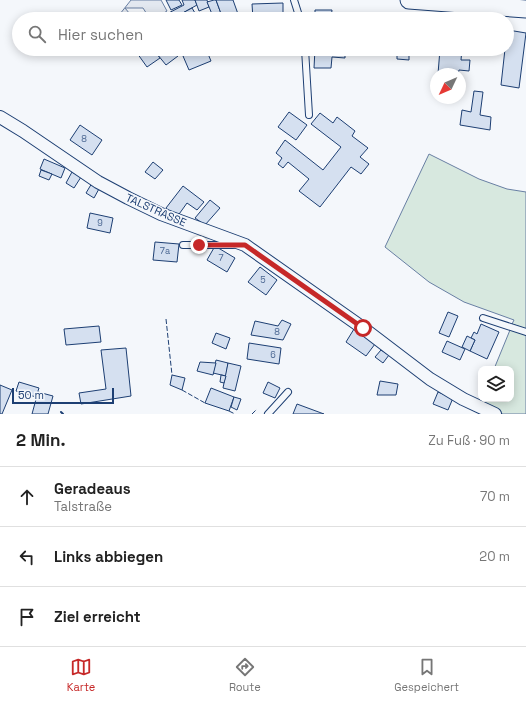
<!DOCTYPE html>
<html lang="de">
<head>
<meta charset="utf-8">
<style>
  body { margin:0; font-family:"Space Grotesk",sans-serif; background:#f2f2f2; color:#222 }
  .controls { position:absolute; right:12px; bottom:12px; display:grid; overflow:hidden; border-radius:8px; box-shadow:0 2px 10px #0003 }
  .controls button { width:36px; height:36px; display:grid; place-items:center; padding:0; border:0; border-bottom:1px solid #e0e0e0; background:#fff; color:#222; font:20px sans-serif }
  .compass { position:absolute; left:430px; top:68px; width:36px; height:36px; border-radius:50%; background:#fff; box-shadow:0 2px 10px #0003; rotate:226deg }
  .scale { position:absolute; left:12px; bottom:10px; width:102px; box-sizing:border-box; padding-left:4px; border:2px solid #1d3f73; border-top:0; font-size:11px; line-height:14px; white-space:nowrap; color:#1d3f73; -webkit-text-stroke:3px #f4f7fb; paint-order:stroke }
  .stop { position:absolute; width:12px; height:12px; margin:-9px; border:3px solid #c62828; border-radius:50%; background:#fff }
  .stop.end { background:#c62828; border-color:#fff; box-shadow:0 1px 4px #0008 }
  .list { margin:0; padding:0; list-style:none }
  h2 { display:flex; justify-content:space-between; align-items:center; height:52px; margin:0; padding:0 16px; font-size:17px }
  h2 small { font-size:13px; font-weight:400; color:#767676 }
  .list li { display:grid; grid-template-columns:26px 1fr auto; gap:12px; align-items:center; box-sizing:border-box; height:60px; padding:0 16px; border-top:1px solid #e0e0e0 }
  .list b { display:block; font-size:15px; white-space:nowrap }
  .list p { margin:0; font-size:13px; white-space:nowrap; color:#767676 }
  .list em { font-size:13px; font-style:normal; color:#767676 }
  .icon { flex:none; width:22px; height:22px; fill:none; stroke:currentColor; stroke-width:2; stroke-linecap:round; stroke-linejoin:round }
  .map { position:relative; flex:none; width:526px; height:414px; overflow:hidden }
  .search { position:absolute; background:#fff; box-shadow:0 2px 10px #0003; left:12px; right:12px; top:12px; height:44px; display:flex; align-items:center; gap:10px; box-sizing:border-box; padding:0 14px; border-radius:22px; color:#767676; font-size:15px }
  .sheet { height:232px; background:#fff }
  nav { display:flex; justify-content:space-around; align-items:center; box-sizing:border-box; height:56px; border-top:1px solid #e0e0e0; background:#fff; font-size:11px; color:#767676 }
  nav a { display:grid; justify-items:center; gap:2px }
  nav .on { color:#c62828 }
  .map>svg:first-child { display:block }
  .green { fill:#d7e8df; stroke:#687fa3 }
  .parking { fill:#e3e8f0; stroke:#687fa3 }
  .building { fill:#d5e0f0; stroke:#1d3f73 }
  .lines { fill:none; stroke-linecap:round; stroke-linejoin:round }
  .lane-casing { stroke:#1d3f73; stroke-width:8 }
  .street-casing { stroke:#1d3f73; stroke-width:14 }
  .secondary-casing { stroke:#1d3f73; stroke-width:19 }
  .lane { stroke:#f4f7fb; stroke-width:6 }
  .street { stroke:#f4f7fb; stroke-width:12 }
  .secondary { stroke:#f4f7fb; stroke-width:17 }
  .fence { stroke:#1d3f73; stroke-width:1; stroke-dasharray:5 2; stroke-linecap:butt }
  .wall { stroke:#1d3f73; stroke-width:2 }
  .route { stroke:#c62828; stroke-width:5 }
  .labels { text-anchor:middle; stroke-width:3; stroke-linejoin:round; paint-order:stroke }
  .number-label { font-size:9px; fill:#4b6792 }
  .street-label { font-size:11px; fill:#1d3f73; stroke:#f4f7fb }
</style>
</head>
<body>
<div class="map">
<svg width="526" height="414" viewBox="0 0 526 414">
  <rect width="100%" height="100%" fill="#f4f7fb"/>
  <g class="green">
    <polygon points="429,154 479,179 507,189 526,192 526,329 512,324 514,320 464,302 429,282 385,247"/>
    <polygon points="510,330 526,334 526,414 503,414 480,405 482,399 511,399 511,369 494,369"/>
  </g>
  <polygon class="parking" points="131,0 161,0 167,11 154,19 150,19 143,8 125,8 134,19 116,19"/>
  <g class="building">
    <polygon points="166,0 179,0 182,5 171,10"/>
    <polygon points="182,0 195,0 197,5 172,19 157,19 184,5"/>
    <polygon points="195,0 207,0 209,7 199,11"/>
    <polygon points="214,0 216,0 223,19 214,19 207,2"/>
    <polygon points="216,0 233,0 238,14 223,19"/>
    <polygon points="283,3 283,19 253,19 252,4"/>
    <polygon points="192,8 195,13 185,19 176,19 175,17"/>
    <polygon points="315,10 332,10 331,19 315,19"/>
    <polygon points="381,14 411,15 411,19 381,19"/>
    <polygon points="508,30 526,33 519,88 501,85 505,49 507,49"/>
    <polygon points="142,49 153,49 160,58 147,67 137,53"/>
    <polygon points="153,49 173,49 178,56 166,65"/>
    <polygon points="198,49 206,49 211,61 189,70 183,56"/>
    <polygon points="315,49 345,49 345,58 332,57 331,68 314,68"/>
    <polygon points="397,49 409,49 409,60 397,59"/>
    <polygon points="440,49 462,49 461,60 470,60 469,71 459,70 458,74 438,74"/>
    <polygon points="474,91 483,92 480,115 491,117 490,130 460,125 462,110 471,112"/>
    <polygon points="289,112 307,125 296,140 278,127"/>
    <polygon points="320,113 333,123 337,117 355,131 352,136 368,148 360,157 369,164 361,174 351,167 320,207 299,191 309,179 288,162 283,168 278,164 282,158 276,153 285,140 323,170 341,147 311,124"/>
    <polygon points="80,125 102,140 92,155 70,140"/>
    <polygon points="44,159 65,168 61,178 40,169"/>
    <polygon points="153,162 163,170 155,179 145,172"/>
    <polygon points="41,170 52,174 49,180 39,176"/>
    <polygon points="72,172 81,177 74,188 66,183"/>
    <polygon points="92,183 100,187 94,198 86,193"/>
    <polygon points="183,186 204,202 197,210 187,203 177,217 166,208"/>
    <polygon points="210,200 220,208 205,225 195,218"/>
    <polygon points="90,213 113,218 110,233 87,228"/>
    <polygon points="155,242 179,244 177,262 153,260"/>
    <polygon points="215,246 235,258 227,272 207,260"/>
    <polygon points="260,267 277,280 266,295 248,282"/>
    <polygon points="448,312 458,316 449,337 439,333"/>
    <polygon points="282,320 291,324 283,340 251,335 255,321 278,326"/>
    <polygon points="481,324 499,332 487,359 470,351 475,340 471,338 474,332 477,334"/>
    <polygon points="99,326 101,342 66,345 64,329"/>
    <polygon points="354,329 375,344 366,356 346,342"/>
    <polygon points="216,333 230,338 226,349 212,343"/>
    <polygon points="467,336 475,340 470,351 462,347"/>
    <polygon points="447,341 465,349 460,360 442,352"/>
    <polygon points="249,343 281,348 279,364 247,359"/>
    <polygon points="126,348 131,396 81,404 79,393 106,389 101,350"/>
    <polygon points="381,350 389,355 383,363 375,357"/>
    <polygon points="216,360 228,363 226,376 213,373"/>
    <polygon points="200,362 216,363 213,375 197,371"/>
    <polygon points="228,363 241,366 235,391 223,388"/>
    <polygon points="172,375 185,378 182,390 170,385"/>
    <polygon points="221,375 226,376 224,383 220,382"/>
    <polygon points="380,381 398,384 396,395 377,395"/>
    <polygon points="19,382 39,388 36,397 16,391"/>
    <polygon points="268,382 280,388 275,398 263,393"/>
    <polygon points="0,385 12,390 2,414 0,414"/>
    <polygon points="211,388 234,397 229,411 205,403"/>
    <polygon points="38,392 53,396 48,414 32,414"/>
    <polygon points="438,392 453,398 448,410 433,404"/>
    <polygon points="234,397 241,399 237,410 231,407"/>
    <polygon points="297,404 324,414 293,414"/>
  </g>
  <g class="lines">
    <g class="lane-casing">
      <g id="lane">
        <polyline points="294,0 300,19"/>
        <polyline points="305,49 309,115"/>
        <polyline points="183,245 233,245"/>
        <polyline points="483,318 526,332"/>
        <polyline points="268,414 288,392"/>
      </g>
    </g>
    <g class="street-casing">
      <polyline id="street" points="0,117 23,131 98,182 128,198 161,214 245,245 363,328 430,379 463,399 495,414"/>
    </g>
    <g class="secondary-casing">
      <polyline id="secondary" points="409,0 526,9"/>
    </g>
    <use href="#lane" class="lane"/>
    <use href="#street" class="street"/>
    <use href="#secondary" class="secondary"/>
    <g class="fence">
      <polyline points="166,319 172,375"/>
      <polyline points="182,390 205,403"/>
      <polyline points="229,411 235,414"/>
      <polyline points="252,414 257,409"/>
    </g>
    <polyline class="wall" points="61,412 63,414"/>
  </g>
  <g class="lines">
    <polyline class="route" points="199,245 245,245 363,328"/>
  </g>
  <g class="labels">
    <g class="number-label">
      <text x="84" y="142">8</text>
      <text x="100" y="226">9</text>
      <text x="165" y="254">7a</text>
      <text x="221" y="261">7</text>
      <text x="263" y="283">5</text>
      <text x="277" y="335">8</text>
      <text x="273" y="358">6</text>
    </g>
    <g class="street-label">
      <text transform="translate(156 210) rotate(24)" y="4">TALSTRASSE</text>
    </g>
  </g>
</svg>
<div class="controls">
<button><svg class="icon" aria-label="layers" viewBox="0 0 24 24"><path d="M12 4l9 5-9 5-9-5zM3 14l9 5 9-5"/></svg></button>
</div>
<svg class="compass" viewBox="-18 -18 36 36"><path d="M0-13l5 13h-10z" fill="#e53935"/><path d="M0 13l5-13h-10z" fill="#767676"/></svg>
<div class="scale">50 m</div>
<div class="stop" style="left:363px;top:328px"></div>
<div class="stop end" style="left:199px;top:245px"></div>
<div class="search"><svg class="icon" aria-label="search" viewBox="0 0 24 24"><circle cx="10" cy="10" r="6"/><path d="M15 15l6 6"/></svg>Hier suchen</div>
</div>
<section class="sheet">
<h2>2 Min.<small>Zu Fuß · 90 m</small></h2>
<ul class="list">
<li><svg class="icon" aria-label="ahead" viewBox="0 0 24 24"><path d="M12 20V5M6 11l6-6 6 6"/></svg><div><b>Geradeaus</b><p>Talstraße</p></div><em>70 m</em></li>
<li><svg class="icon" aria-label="left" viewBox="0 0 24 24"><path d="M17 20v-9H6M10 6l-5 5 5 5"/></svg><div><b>Links abbiegen</b></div><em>20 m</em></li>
<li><svg class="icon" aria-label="arrive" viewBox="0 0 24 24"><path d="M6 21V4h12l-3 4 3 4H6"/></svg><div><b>Ziel erreicht</b></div></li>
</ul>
</section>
<nav>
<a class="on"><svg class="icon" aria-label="map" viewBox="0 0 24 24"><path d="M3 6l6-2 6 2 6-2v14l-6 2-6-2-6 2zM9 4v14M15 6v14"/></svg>Karte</a>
<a><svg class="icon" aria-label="directions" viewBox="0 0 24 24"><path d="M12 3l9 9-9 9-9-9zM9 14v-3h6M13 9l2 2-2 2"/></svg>Route</a>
<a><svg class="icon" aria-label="saved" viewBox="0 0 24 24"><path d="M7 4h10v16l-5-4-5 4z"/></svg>Gespeichert</a>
</nav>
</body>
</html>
